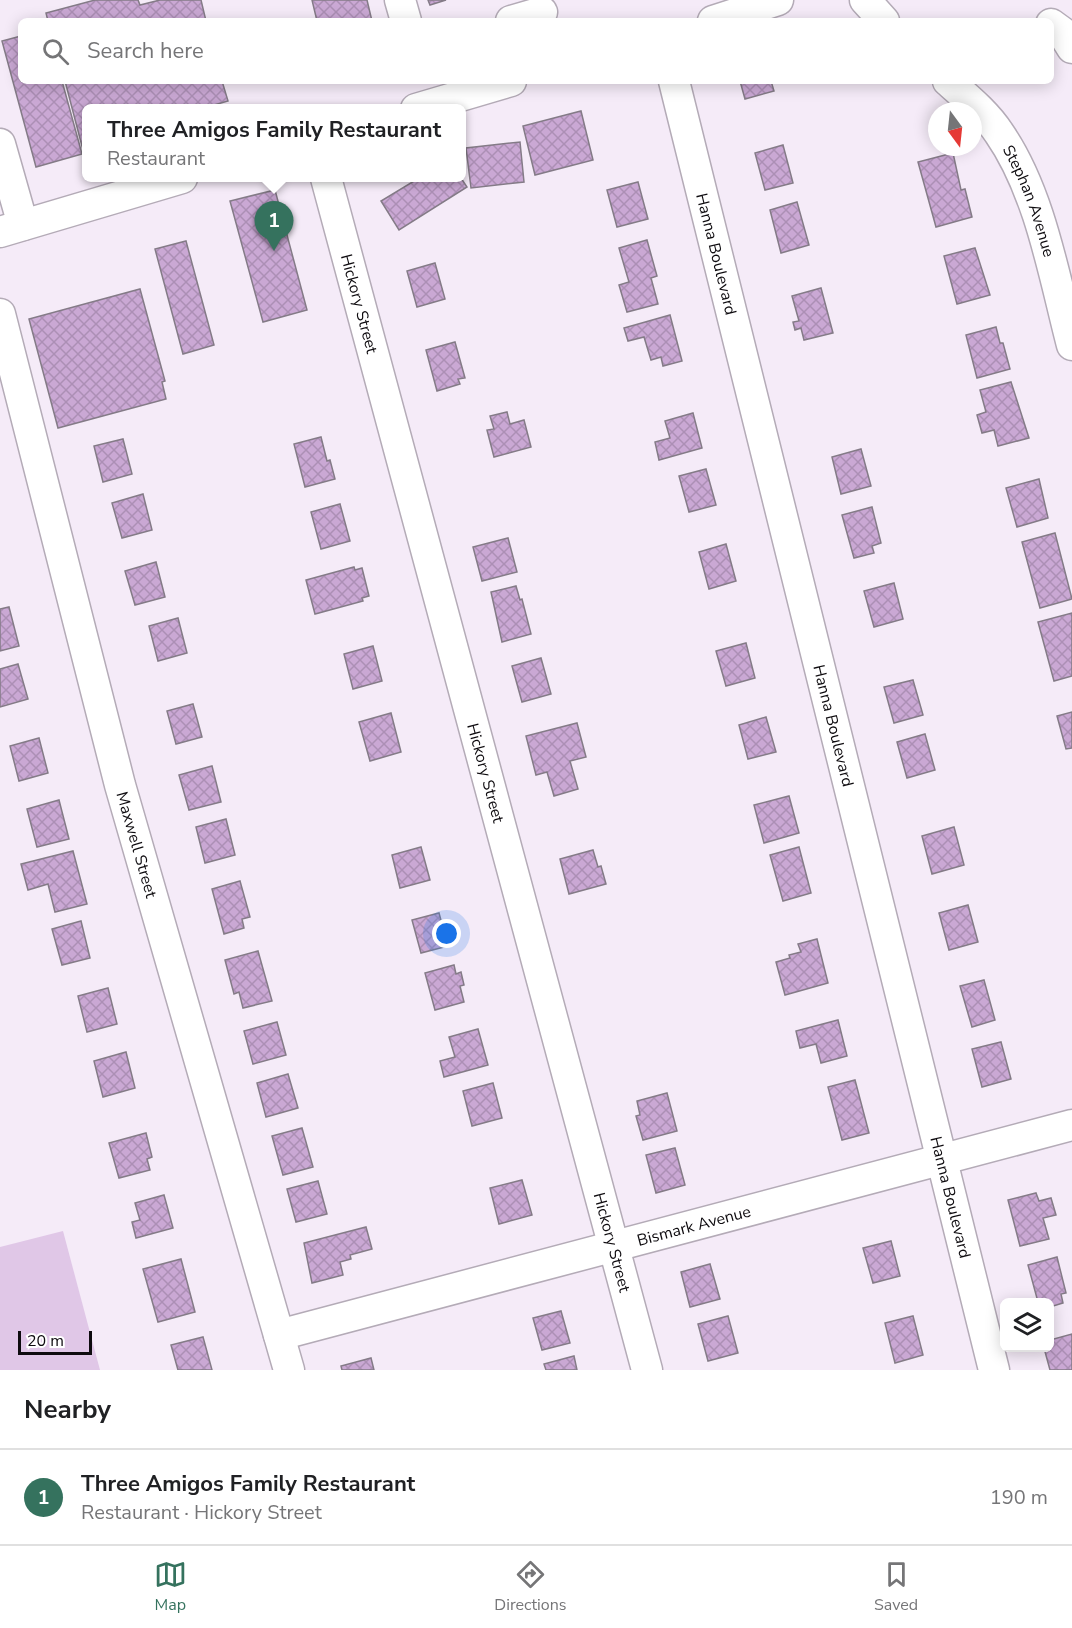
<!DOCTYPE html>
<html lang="en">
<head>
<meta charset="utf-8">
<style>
  body { margin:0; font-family:"Nunito Sans",sans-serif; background:#f2f2f2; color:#202124 }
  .controls { position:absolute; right:18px; bottom:18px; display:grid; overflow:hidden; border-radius:9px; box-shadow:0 3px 15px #0003 }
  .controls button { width:54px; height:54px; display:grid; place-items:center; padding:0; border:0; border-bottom:2px solid #e0e0e0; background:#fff; color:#202124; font:30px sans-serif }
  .compass { position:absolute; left:928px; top:102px; width:54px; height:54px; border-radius:50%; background:#fff; box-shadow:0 3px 15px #0003; rotate:165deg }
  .scale { position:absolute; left:18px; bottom:15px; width:74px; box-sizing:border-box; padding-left:6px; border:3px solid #0e0b0f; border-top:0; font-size:16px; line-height:21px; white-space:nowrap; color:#0e0b0f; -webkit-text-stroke:4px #fff; paint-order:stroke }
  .you { position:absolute; left:447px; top:934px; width:21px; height:21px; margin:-15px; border:4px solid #fff; border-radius:50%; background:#1a73e8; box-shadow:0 0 0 9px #1a73e833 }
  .badge { display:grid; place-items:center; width:39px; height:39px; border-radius:50%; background:#35725e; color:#fff; font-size:20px; font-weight:700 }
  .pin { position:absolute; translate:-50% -50px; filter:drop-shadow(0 2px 3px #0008) }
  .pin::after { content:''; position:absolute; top:32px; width:21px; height:18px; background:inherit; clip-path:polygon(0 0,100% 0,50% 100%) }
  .popup { position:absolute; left:82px; top:104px; width:384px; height:78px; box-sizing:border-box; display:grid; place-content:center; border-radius:9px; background:#fff; filter:drop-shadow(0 2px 4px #0005); font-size:20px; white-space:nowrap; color:#757577 }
  .popup b { font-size:22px; color:#202124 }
  .popup::after { content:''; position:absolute; left:50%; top:100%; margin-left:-12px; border:12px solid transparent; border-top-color:#fff }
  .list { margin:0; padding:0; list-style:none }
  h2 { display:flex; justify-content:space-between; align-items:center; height:78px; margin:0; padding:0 24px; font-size:26px }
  h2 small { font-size:20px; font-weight:400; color:#757577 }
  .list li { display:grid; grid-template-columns:39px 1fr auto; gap:18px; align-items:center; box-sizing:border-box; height:96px; padding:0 24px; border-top:2px solid #e0e0e0 }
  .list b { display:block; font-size:22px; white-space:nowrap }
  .list p { margin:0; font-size:20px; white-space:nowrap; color:#757577 }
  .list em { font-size:20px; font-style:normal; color:#757577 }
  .icon { flex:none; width:33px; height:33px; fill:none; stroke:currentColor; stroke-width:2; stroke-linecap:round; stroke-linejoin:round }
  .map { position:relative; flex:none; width:1072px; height:1370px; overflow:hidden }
  .search { position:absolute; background:#fff; box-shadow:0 3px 15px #0003; left:18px; right:18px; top:18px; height:66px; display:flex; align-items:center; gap:15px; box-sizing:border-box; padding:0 21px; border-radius:9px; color:#757577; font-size:22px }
  .sheet { height:174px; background:#fff }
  nav { display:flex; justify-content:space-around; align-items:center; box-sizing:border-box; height:84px; border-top:2px solid #e0e0e0; background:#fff; font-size:16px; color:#757577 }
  nav a { display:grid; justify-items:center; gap:3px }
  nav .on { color:#35725e }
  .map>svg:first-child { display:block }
  .green { fill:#e0c7e7 }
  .building { fill:url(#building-cross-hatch); stroke:#847b87; stroke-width:1.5 }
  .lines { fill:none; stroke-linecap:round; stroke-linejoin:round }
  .minor-casing { stroke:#b4abb7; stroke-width:33 }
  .minor { stroke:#fff; stroke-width:30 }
  .labels { text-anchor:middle; stroke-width:5; stroke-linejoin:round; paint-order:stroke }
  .street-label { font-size:16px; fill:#0e0b0f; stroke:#fff }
</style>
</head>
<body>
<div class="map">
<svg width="1072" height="1370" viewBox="0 0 1072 1370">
  <defs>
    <pattern id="building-cross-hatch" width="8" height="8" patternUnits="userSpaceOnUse" patternTransform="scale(1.5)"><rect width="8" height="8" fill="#caa8d4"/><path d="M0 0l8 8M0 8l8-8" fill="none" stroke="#ac8fb5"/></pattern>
  </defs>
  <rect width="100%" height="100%" fill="#f5ebf8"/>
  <polygon class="green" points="63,1231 100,1370 0,1370 0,1247"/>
  <g class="building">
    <polygon points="95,0 138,0 140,5 160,0 201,0 206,21 48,21 46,13"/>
    <polygon points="312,0 367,0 372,21 317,21"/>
    <polygon points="428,0 446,0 430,5"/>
    <polygon points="21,36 21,81 62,81 82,154 36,167 2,41"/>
    <polygon points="65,81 222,81 228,101 200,109 86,109 86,149 83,150"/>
    <polygon points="740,81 771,81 774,91 745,99"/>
    <polygon points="581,111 593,160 535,175 523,126"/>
    <polygon points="520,142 524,182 471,188 466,148"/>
    <polygon points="783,145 793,183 765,190 755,153"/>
    <polygon points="953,153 961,190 965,189 972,217 936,227 918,162"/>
    <polygon points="419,178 461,178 467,187 399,230 381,201"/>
    <polygon points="638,182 648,219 617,227 607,190"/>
    <polygon points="275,190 307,310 263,322 230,201"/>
    <polygon points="797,202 809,245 781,253 770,210"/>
    <polygon points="647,240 657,276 651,278 658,304 627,312 619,285 629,282 619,248"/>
    <polygon points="186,241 214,345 183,354 155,249"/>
    <polygon points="975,248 990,295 957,304 944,256"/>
    <polygon points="435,263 445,299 417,307 407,271"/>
    <polygon points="821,288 833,333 804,340 801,328 795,330 793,322 799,321 792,296"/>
    <polygon points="140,289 165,381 162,382 166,399 58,428 29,319"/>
    <polygon points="670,315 682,361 663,366 661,357 651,360 644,337 628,341 624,328"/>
    <polygon points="996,327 1000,343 1003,343 1010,369 977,378 966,335"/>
    <polygon points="455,342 465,378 458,379 460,384 437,391 426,350"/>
    <polygon points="1011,382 1029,438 998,446 994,430 982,433 977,415 986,412 980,390"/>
    <polygon points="507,412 510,424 524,420 531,447 494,457 487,430 494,429 490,416"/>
    <polygon points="693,413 702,448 659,460 655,442 670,438 665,421"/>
    <polygon points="321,437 327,461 330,460 335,479 305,487 294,444"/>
    <polygon points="123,439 132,474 103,482 94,446"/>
    <polygon points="861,449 871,486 841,494 832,457"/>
    <polygon points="706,469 716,505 689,512 679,476"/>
    <polygon points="1039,479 1048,518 1017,527 1006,488"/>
    <polygon points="143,494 152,530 122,538 112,503"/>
    <polygon points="340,504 350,541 321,549 311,512"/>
    <polygon points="872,507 881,543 872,546 874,553 854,558 842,515"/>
    <polygon points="1055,533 1072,599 1040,608 1022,542"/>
    <polygon points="508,538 517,572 482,581 473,547"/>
    <polygon points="726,544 736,581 709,589 699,552"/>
    <polygon points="156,562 165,597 135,605 125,571"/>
    <polygon points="354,567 355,570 362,568 369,596 362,598 363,601 315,614 306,580"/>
    <polygon points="894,583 903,619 874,627 864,591"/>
    <polygon points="516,586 520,600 522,599 531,634 502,642 491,592"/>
    <polygon points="9,607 19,646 0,651 0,609"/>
    <polygon points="1072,613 1072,676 1054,681 1038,622"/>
    <polygon points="178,618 187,653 158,661 149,626"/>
    <polygon points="746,643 755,678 726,686 716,651"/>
    <polygon points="373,646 382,681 353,689 344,654"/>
    <polygon points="541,658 551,694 522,702 512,666"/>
    <polygon points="18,664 28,699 0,707 0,669"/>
    <polygon points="913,680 923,715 894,723 884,687"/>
    <polygon points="193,704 202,737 176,744 167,711"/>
    <polygon points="1072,712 1072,748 1066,749 1057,716"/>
    <polygon points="391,713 401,752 370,761 359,722"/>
    <polygon points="766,717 776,752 748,759 739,725"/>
    <polygon points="577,723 586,757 570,761 578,789 554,796 547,772 536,775 526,736"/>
    <polygon points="925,734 935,770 907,778 897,742"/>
    <polygon points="39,738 48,773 19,781 10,746"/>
    <polygon points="212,766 221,802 189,810 179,775"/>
    <polygon points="789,796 799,833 764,843 754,805"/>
    <polygon points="59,800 69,839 37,847 27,809"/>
    <polygon points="226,819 235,855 205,863 196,827"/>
    <polygon points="954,827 964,865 932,874 922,836"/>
    <polygon points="421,847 430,880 400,888 392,855"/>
    <polygon points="799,847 811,893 783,901 770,855"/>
    <polygon points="593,850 598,867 601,866 606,884 569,894 560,859"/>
    <polygon points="73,851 87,904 55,912 48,884 28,890 21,864"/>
    <polygon points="240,881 250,917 242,919 244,928 224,934 212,889"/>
    <polygon points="968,905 978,942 949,950 939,913"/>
    <polygon points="439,913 448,946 421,953 412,920"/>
    <polygon points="81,921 90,958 62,965 52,929"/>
    <polygon points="817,939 828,983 785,995 776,962 790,958 789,955 801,952 798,944"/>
    <polygon points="258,951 272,1001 243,1008 239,992 234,994 225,960"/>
    <polygon points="454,965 456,974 461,972 464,985 460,986 464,1002 435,1010 425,973"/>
    <polygon points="984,980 995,1020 972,1027 960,986"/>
    <polygon points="108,988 117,1024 87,1032 78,996"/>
    <polygon points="838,1020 847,1056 821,1063 816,1044 800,1048 796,1031"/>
    <polygon points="277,1022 286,1055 253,1064 244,1031"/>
    <polygon points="478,1029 488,1065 444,1077 440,1061 455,1057 449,1037"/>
    <polygon points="1001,1042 1011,1079 982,1087 972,1049"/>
    <polygon points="126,1052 135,1088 103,1097 94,1061"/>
    <polygon points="288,1074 298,1108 266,1117 257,1083"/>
    <polygon points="855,1080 869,1133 842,1140 828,1087"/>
    <polygon points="493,1083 502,1118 472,1126 463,1091"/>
    <polygon points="667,1093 677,1131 643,1140 636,1116 640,1115 637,1101"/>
    <polygon points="302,1128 313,1167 283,1175 272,1136"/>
    <polygon points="146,1133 152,1157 147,1159 150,1170 119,1178 109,1143"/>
    <polygon points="675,1148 685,1185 656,1193 646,1155"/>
    <polygon points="522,1180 532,1215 499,1224 490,1188"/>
    <polygon points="318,1181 327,1214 296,1222 287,1189"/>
    <polygon points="1036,1193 1039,1201 1051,1198 1056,1215 1043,1218 1049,1239 1020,1246 1008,1200"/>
    <polygon points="164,1195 173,1228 136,1238 132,1222 140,1220 135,1203"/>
    <polygon points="366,1227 372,1249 350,1255 351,1259 340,1262 343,1275 312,1283 304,1243"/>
    <polygon points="891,1241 900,1276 873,1283 863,1248"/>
    <polygon points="1057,1257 1066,1293 1061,1294 1063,1303 1050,1307 1050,1302 1038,1302 1028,1265"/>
    <polygon points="181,1259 195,1312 158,1322 143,1269"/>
    <polygon points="710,1264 720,1299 690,1307 681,1272"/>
    <polygon points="561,1311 570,1343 542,1350 533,1318"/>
    <polygon points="728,1316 738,1353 708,1361 698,1324"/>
    <polygon points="913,1316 923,1355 895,1363 885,1323"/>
    <polygon points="1072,1334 1072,1370 1050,1370 1044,1348 1050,1348 1050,1340"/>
    <polygon points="203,1337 212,1370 178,1370 171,1345"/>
    <polygon points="574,1356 577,1370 546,1370 544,1364"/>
    <polygon points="371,1358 374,1370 342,1370 341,1366"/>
  </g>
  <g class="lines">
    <g class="minor-casing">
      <g id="minor">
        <polyline points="400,0 406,21"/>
        <polyline points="865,0 884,21"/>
        <polyline points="511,21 542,12"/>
        <polyline points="713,21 778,0"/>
        <polyline points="1051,24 1062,32 1072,48"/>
        <path id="s1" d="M674,81L994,1370"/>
        <path id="s2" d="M948,81C966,97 986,113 999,133C1040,192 1054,276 1072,345"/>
        <polyline points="416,109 511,81"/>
        <polyline points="0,144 23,225"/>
        <path id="s3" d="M326,178L647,1370"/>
        <polyline points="0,232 182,178"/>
        <path id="s4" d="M0,314L120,785L289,1370"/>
        <path id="s5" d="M279,1335L1072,1125"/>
      </g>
    </g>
    <use href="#minor" class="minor"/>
  </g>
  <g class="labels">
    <g class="street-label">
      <text dy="6" stroke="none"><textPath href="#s2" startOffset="148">Stephan Avenue</textPath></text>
      <text dy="6" stroke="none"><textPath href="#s1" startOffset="178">Hanna Boulevard</textPath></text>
      <text dy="6" stroke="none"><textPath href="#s3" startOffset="130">Hickory Street</textPath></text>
      <text dy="6" stroke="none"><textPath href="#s1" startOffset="664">Hanna Boulevard</textPath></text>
      <text dy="6" stroke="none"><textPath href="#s3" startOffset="616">Hickory Street</textPath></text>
      <text dy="6" stroke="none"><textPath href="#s4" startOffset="548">Maxwell Street</textPath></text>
      <text dy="6" stroke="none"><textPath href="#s1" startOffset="1150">Hanna Boulevard</textPath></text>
      <text dy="6" stroke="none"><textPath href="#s5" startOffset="429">Bismark Avenue</textPath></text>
      <text dy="6" stroke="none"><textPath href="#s3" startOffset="1102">Hickory Street</textPath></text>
    </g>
  </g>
</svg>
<div class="controls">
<button><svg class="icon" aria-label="layers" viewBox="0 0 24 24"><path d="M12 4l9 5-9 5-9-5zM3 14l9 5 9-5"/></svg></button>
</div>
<svg class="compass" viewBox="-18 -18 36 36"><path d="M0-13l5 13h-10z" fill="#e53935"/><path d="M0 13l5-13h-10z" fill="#757577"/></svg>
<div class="scale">20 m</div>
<div class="you"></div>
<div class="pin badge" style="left:274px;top:251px">1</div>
<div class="popup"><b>Three Amigos Family Restaurant</b>Restaurant</div>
<div class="search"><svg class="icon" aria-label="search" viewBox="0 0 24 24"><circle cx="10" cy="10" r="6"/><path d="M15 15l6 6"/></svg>Search here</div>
</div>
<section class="sheet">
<h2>Nearby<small></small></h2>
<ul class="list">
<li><span class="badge">1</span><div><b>Three Amigos Family Restaurant</b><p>Restaurant · Hickory Street</p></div><em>190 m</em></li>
</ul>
</section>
<nav>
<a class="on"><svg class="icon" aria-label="map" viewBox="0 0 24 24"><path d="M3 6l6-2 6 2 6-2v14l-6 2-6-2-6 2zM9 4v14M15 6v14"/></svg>Map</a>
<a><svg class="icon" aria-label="directions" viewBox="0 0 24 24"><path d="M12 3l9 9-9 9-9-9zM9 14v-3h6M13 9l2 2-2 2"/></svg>Directions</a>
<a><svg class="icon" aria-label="saved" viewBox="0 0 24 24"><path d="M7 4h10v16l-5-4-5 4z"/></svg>Saved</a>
</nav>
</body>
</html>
